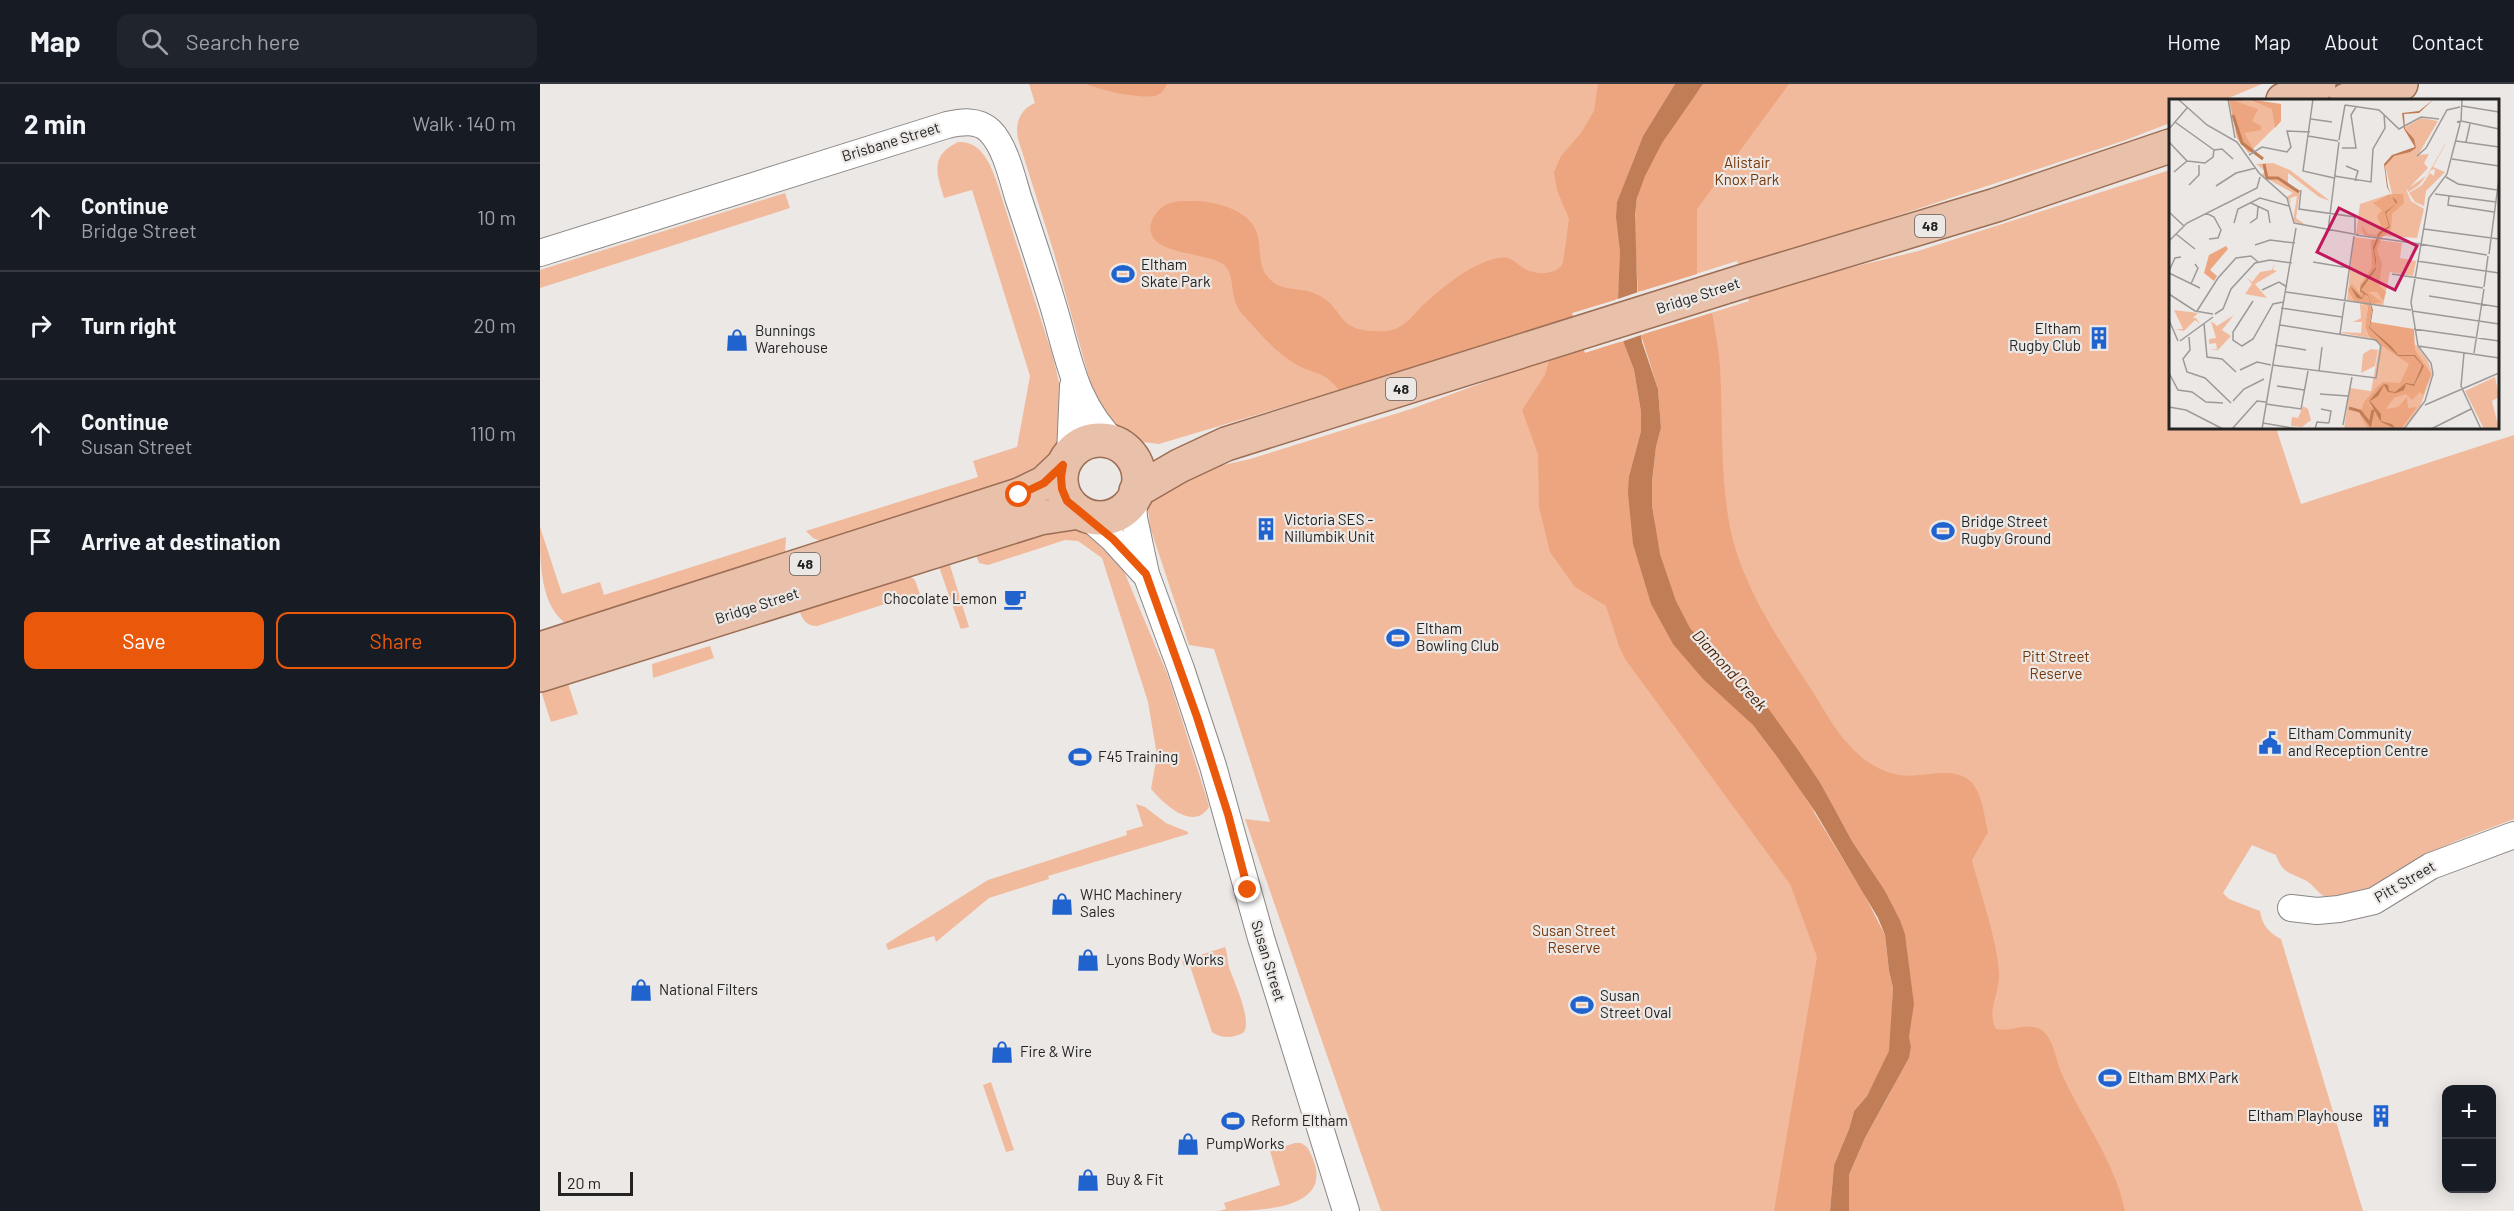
<!DOCTYPE html>
<html lang="en">
<head>
<meta charset="utf-8">
<style>
  body { margin:0; font-family:Barlow,sans-serif; background:#20242c; color:#f1f3f6 }
  .controls { position:absolute; right:18px; bottom:18px; display:grid; overflow:hidden; border-radius:12px; box-shadow:0 3px 15px #0003 }
  .controls button { width:54px; height:54px; display:grid; place-items:center; padding:0; border:0; border-bottom:2px solid #363941; background:#171b24; color:#f1f3f6; font:30px sans-serif }
  .scale { position:absolute; left:18px; bottom:15px; width:75px; box-sizing:border-box; padding-left:6px; border:3px solid #252423; border-top:0; font-size:16px; line-height:21px; white-space:nowrap; color:#252423; -webkit-text-stroke:4px #ece8e6; paint-order:stroke }
  .stop { position:absolute; width:18px; height:18px; margin:-14px; border:4px solid #ea580c; border-radius:50%; background:#fff }
  .stop.end { background:#ea580c; border-color:#fff; box-shadow:0 2px 6px #0008 }
  .list { margin:0; padding:0; list-style:none }
  h2 { display:flex; justify-content:space-between; align-items:center; height:78px; margin:0; padding:0 24px; font-size:26px }
  h2 small { font-size:20px; font-weight:400; color:#9ea1a6 }
  .list li { display:grid; grid-template-columns:39px 1fr auto; gap:18px; align-items:center; box-sizing:border-box; height:108px; padding:0 24px; border-top:2px solid #363941 }
  .list b { display:block; font-size:22px; white-space:nowrap }
  .list p { margin:0; font-size:20px; white-space:nowrap; color:#9ea1a6 }
  .list em { font-size:20px; font-style:normal; color:#9ea1a6 }
  .actions { display:flex; gap:12px; padding:18px 24px }
  .actions a { flex:1; padding:14px 0; border:2px solid #ea580c; border-radius:12px; text-align:center; font-size:21px; color:#ea580c }
  .actions .main { background:#ea580c; color:#fff }
  .icon { flex:none; width:33px; height:33px; fill:none; stroke:currentColor; stroke-width:2; stroke-linecap:round; stroke-linejoin:round }
  .map { position:relative; flex:none; width:1974px; height:1127px; overflow:hidden }
  header { display:flex; align-items:center; gap:36px; box-sizing:border-box; height:84px; padding:0 30px; background:#171b24; border-bottom:2px solid #363941 }
  header strong { font-size:28px }
  nav { display:flex; gap:33px; margin-inline-start:auto; font-size:21px }
  .search { width:420px; height:54px; background:#20242c; display:flex; align-items:center; gap:15px; box-sizing:border-box; padding:0 21px; border-radius:12px; color:#9ea1a6; font-size:22px }
  main { display:flex }
  aside { flex:1; background:#171b24 }
  .map>svg:first-child { display:block }
  .green { fill:#f2ba9c }
  .forest { fill:#eca57e }
  .water { fill:#c07d56 }
  .pier { fill:#ece8e6 }
  .lines { fill:none; stroke-linecap:round; stroke-linejoin:round }
  .minor-casing { stroke:#8b8785; stroke-width:28 }
  .primary-casing { stroke:#9b6e55; stroke-width:36 }
  .minor { stroke:#fff; stroke-width:26 }
  .primary { stroke:#e9c0a9; stroke-width:33 }
  .route { stroke:#ea580c; stroke-width:8 }
  .labels { text-anchor:middle; stroke-width:4.5; stroke-linejoin:round; paint-order:stroke }
  .shield { fill:#ece8e6; stroke:#615f5e; stroke-width:1.5 }
  .shield-label { font-size:14px; font-weight:bold; fill:#252423 }
  .street-label { font-size:15px; fill:#252423; stroke:#ece8e6 }
  .park-label { font-size:15px; fill:#753608; stroke:#ece8e6 }
  .poi-label { font-size:15px; fill:#252423; stroke:#ece8e6; text-anchor:start }
  .water-label { font-size:16px; font-style:italic; fill:#4b1f01; stroke:#ece8e6 }
  .inset-river { fill:none; stroke:#c07d56; stroke-width:3 }
  .inset-road { fill:none; stroke:#9c9a98; stroke-width:1.5 }
  .view { fill:#c2185b; fill-opacity:0.15; stroke:#c2185b; stroke-width:3 }
  .inset-edge { fill:none; stroke:#252423; stroke-width:3 }
</style>
</head>
<body>
<header>
<strong>Map</strong>
<div class="search"><svg class="icon" aria-label="search" viewBox="0 0 24 24"><circle cx="10" cy="10" r="6"/><path d="M15 15l6 6"/></svg>Search here</div>
<nav><a>Home</a><a>Map</a><a>About</a><a>Contact</a></nav>
</header>
<main>
<aside>
<h2>2 min<small>Walk · 140 m</small></h2>
<ul class="list">
<li><svg class="icon" aria-label="ahead" viewBox="0 0 24 24"><path d="M12 20V5M6 11l6-6 6 6"/></svg><div><b>Continue</b><p>Bridge Street</p></div><em>10 m</em></li>
<li><svg class="icon" aria-label="right" viewBox="0 0 24 24"><path d="M7 20v-9h11M14 6l5 5-5 5"/></svg><div><b>Turn right</b></div><em>20 m</em></li>
<li><svg class="icon" aria-label="ahead" viewBox="0 0 24 24"><path d="M12 20V5M6 11l6-6 6 6"/></svg><div><b>Continue</b><p>Susan Street</p></div><em>110 m</em></li>
<li><svg class="icon" aria-label="arrive" viewBox="0 0 24 24"><path d="M6 21V4h12l-3 4 3 4H6"/></svg><div><b>Arrive at destination</b></div></li>
</ul>
<div class="actions"><a class="main">Save</a><a>Share</a></div>
</aside>
<div class="map">
<svg width="1974" height="1127" viewBox="0 0 1974 1127">
  <rect width="100%" height="100%" fill="#ece8e6"/>
  <g class="green">
    <path d="M489,0H1135L1103,52L1089,83L1078,215L1032,229L1034,236L619,360L595,357L577,348L555,315L514,169L478,55C475,40 479,26 495,19Z"/>
    <polygon points="1163,0 1722,0 1684,16 1630,16 1630,39 1586,56 1199,184 1197,177 1098,208 1097,178"/>
    <path d="M418,58C442,56 452,83 458,102L513,273L521,307L522,360L507,385L286,459L273,454L266,447L438,393L433,377L477,363L490,292L432,106L404,114C397,90 389,72 418,58Z"/>
    <path d="M1630,86V344H1736L1761,420L1974,351V735C1943,747 1910,758 1881,773C1853,787 1825,818 1791,814C1779,813 1775,801 1765,796C1750,789 1742,789 1736,771L1712,761L1683,809L1689,815L1720,827C1722,841 1729,849 1741,855L1823,1127H1309L1353,1002L1360,836L1292,721L1101,251L1209,217L1207,209L1378,167Z"/>
    <polygon points="245,109 250,124 0,204 0,186"/>
    <polygon points="1083,257 1089,392 1274,726 1290,1127 841,1127 705,735 730,738 674,565 649,561 610,443 608,426 615,410 670,384 710,375 871,325 1042,262 1045,269"/>
    <path d="M0,443L22,510L60,498L64,511L246,453L245,470L29,541C0,525 0,479 0,443Z"/>
    <path d="M493,444H545L578,473L628,592L667,715L669,723C653,748 624,720 611,705L617,671L608,618L562,474L538,457L525,456L448,481L439,479L435,468Z"/>
    <polygon points="397,477 409,478 429,543 421,545 420,543"/>
    <path d="M362,486L375,496L382,516L379,518L376,510L277,542C266,542 262,535 259,525Z"/>
    <polygon points="170,562 174,574 113,594 112,580"/>
    <polygon points="26,593 38,630 11,638 1,607 1,601"/>
    <polygon points="596,720 605,723 626,739 648,748 648,750 508,792 509,795 449,814 396,858 394,852 348,866 346,860 448,796 587,751 586,747 603,742"/>
    <path d="M685,863C688,871 687,878 690,886C695,900 713,938 703,949C693,954 681,955 672,948L650,882L644,883L642,877Z"/>
    <polygon points="451,998 474,1066 466,1068 443,1001"/>
    <path d="M755,1059H761L767,1063C805,1127 720,1127 679,1127L686,1125L684,1119L740,1101L730,1067Z"/>
  </g>
  <g class="forest">
    <path d="M546,0H627C624,6 621,11 614,12C599,15 560,6 546,0Z"/>
    <path d="M1058,0H1135L1103,52L1077,118L1076,133L1080,168L1078,215L1032,229L1034,236L799,306C782,285 773,291 754,279C734,267 720,249 704,232C688,215 696,195 686,183C672,166 603,174 611,139C613,132 619,125 625,121C635,116 646,117 656,117C679,118 713,127 718,153C721,166 718,180 727,192C740,209 759,202 776,210C803,221 796,247 834,247C840,247 846,248 852,246C865,243 874,230 883,221C899,207 918,190 938,181C947,177 958,172 968,174C975,176 980,183 987,186C999,191 1016,191 1023,179L1029,135L1017,106L1014,88L1021,72L1041,49L1054,27Z"/>
    <path d="M1163,0H1249L1157,125V190L1098,208C1097,178 1092,145 1097,116C1103,75 1140,32 1163,0Z"/>
    <path d="M1172,229C1175,247 1179,265 1180,283C1183,334 1180,387 1189,438C1200,500 1239,556 1273,608C1284,626 1295,646 1309,661C1323,676 1338,687 1359,691C1381,695 1416,679 1433,700C1443,713 1444,732 1448,748L1432,776C1440,809 1458,858 1459,890C1460,909 1446,928 1456,945C1472,949 1492,935 1505,949C1514,959 1516,976 1521,988C1541,1034 1575,1077 1585,1127H1309V1091L1325,1054L1369,975L1371,963L1369,953L1374,920L1365,850L1360,836L1345,807L1312,757L1281,700L1217,613L1182,583L1150,544L1136,517L1120,470L1112,421V398L1116,363L1121,344L1118,305L1101,251Z"/>
    <polygon points="1083,257 1094,286 1101,328 1101,347 1089,392 1093,460 1111,520 1133,560 1213,641 1255,697 1323,808 1345,851 1349,887 1353,904 1350,967 1327,1012 1314,1027 1309,1045 1294,1081 1290,1127 1234,1127 1277,873 1250,800 1085,575 1079,562 1066,522 1035,503 1010,468 999,423 998,370 982,326 1005,291 1010,273 1042,262 1045,269"/>
  </g>
  <polygon class="water" points="1135,0 1163,0 1122,59 1105,92 1097,114 1095,132 1098,230 1102,258 1118,305 1121,344 1116,363 1112,398 1112,421 1120,470 1136,517 1150,544 1182,583 1228,624 1258,666 1281,700 1312,757 1345,807 1360,836 1365,850 1374,920 1369,953 1371,963 1369,974 1325,1054 1309,1091 1309,1127 1290,1127 1294,1081 1309,1045 1314,1027 1327,1012 1349,967 1353,904 1349,887 1345,851 1338,834 1274,726 1238,674 1213,641 1163,595 1133,560 1111,520 1093,460 1088,409 1089,392 1101,347 1101,328 1094,286 1083,257 1078,215 1080,168 1076,133 1077,118 1103,52"/>
  <polygon class="pier" points="1101,207 1104,250 1081,258 1075,216"/>
  <g class="lines">
    <g class="minor-casing">
      <g id="minor">
        <path d="M0,169L407,41C421,38 438,35 450,47C465,62 472,93 478,113C490,149 502,185 513,221C529,274 534,320 576,360"/>
        <polyline points="530,370 533,302"/>
        <polyline points="593,415 594,434 606,490 641,585 673,682 721,854 806,1127"/>
        <polyline points="547,432 573,455 603,488"/>
        <polyline points="1751,824 1777,827 1799,825 1834,817 1891,782 1974,751"/>
      </g>
    </g>
    <g class="primary-casing">
      <g id="primary">
        <polyline points="1743,16 1779,0"/>
        <polyline points="1806,16 1861,0"/>
        <circle cx="560" cy="395" r="39"/>
        <polyline points="596,407 639,382 686,360 1204,197 1456,121 1630,62"/>
        <polyline points="0,565 479,411 504,399 523,381"/>
        <polyline points="0,591 500,434 539,428"/>
      </g>
    </g>
    <use href="#minor" class="minor"/>
    <use href="#primary" class="primary"/>
  </g>
  <g class="lines">
    <polyline class="route" points="479,411 504,399 523,381 521,393 522,405 527,417 573,455 606,490 657,633 688,730 708,806"/>
  </g>
  <defs>
    <g id="stadium-bare" transform="scale(1.8)"><path d="M0-5a6.5 5 0 1 0 0 10a6.5 5 0 1 0 0-10ZM-3.5-1.8h7v3.6h-7Z" fill="#2063cf" stroke="#ece8e6" stroke-width="2.5" paint-order="stroke"/></g>
    <g id="building-bare" transform="scale(1.8)"><path d="M-4-6H4V6H1V3H-1V6H-4ZM-2.5-4.3h1.7v1.8h-1.7ZM.8-4.3h1.7v1.8H.8ZM-2.5-1h1.7V.8h-1.7ZM.8-1h1.7V.8H.8Z" fill="#2063cf" stroke="#ece8e6" stroke-width="2.5" paint-order="stroke"/></g>
    <g id="shop-bare" transform="scale(1.8)"><path d="M-5-2.5h2.3a2.7 3.5 0 0 1 5.4 0H5L5.5 6h-11ZM-1.5-2.5h3a1.5 2.3 0 0 0-3 0Z" fill="#2063cf" stroke="#ece8e6" stroke-width="2.5" paint-order="stroke"/></g>
    <g id="cafe-bare" transform="scale(1.8)"><path d="M-5.5-4.5H6V0H3Q3 3.5 0 3.5H-2.5Q-5.5 3.5-5.5 0ZM3-3.2v2h1.7v-2ZM-6 4.5H4V6H-6Z" fill="#2063cf" stroke="#ece8e6" stroke-width="2.5" paint-order="stroke"/></g>
    <g id="civic-bare" transform="scale(1.8)"><path d="M-.6-6.5H3V-4.5H.6V-3L4-1V1h2V6H-6V1h2V-1L-.6-3ZM-1.2 2.5V6h2.4V2.5Z" fill="#2063cf" stroke="#ece8e6" stroke-width="2.5" paint-order="stroke"/></g>
  </defs>
  <g fill-rule="evenodd">
    <use href="#stadium-bare" x="583" y="190"/>
    <use href="#building-bare" x="1559" y="254"/>
    <use href="#shop-bare" x="197" y="256"/>
    <use href="#building-bare" x="726" y="445"/>
    <use href="#stadium-bare" x="1403" y="447"/>
    <use href="#cafe-bare" x="475" y="515"/>
    <use href="#stadium-bare" x="858" y="554"/>
    <use href="#civic-bare" x="1730" y="659"/>
    <use href="#stadium-bare" x="540" y="673"/>
    <use href="#shop-bare" x="522" y="820"/>
    <use href="#shop-bare" x="548" y="876"/>
    <use href="#shop-bare" x="101" y="906"/>
    <use href="#stadium-bare" x="1042" y="921"/>
    <use href="#shop-bare" x="462" y="968"/>
    <use href="#stadium-bare" x="1570" y="994"/>
    <use href="#building-bare" x="1841" y="1032"/>
    <use href="#stadium-bare" x="693" y="1037"/>
    <use href="#shop-bare" x="648" y="1060"/>
    <use href="#shop-bare" x="548" y="1096"/>
  </g>
  <g class="labels">
    <g class="shield">
      <rect x="1375" y="131" width="30" height="22" rx="4.5"/>
      <rect x="846" y="294" width="30" height="22" rx="4.5"/>
      <rect x="250" y="469" width="30" height="22" rx="4.5"/>
    </g>
    <g class="shield-label">
      <text x="1390" y="147">48</text>
      <text x="861" y="310">48</text>
      <text x="265" y="485">48</text>
    </g>
    <g class="street-label">
      <text transform="translate(351 58) rotate(-17)" y="5">Brisbane Street</text>
      <text transform="translate(1158 212) rotate(-18)" y="5">Bridge Street</text>
      <text transform="translate(217 522) rotate(-18)" y="5">Bridge Street</text>
      <text transform="translate(1865 798) rotate(-30)" y="5">Pitt Street</text>
      <text transform="translate(728 877) rotate(73)" y="5">Susan Street</text>
    </g>
    <g class="park-label">
      <text x="1207" y="84">Alistair<tspan x="1207" dy="17">Knox Park</tspan></text>
      <text x="1516" y="578">Pitt Street<tspan x="1516" dy="17">Reserve</tspan></text>
      <text x="1034" y="852">Susan Street<tspan x="1034" dy="17">Reserve</tspan></text>
    </g>
    <g class="poi-label">
      <text x="601" y="186">Eltham<tspan x="601" dy="17">Skate Park</tspan></text>
      <text x="1541" y="250" text-anchor="end">Eltham<tspan x="1541" dy="17">Rugby Club</tspan></text>
      <text x="215" y="252">Bunnings<tspan x="215" dy="17">Warehouse</tspan></text>
      <text x="744" y="441">Victoria SES -<tspan x="744" dy="17">Nillumbik Unit</tspan></text>
      <text x="1421" y="443">Bridge Street<tspan x="1421" dy="17">Rugby Ground</tspan></text>
      <text x="457" y="520" text-anchor="end">Chocolate Lemon</text>
      <text x="876" y="550">Eltham<tspan x="876" dy="17">Bowling Club</tspan></text>
      <text x="1748" y="655">Eltham Community<tspan x="1748" dy="17">and Reception Centre</tspan></text>
      <text x="558" y="678">F45 Training</text>
      <text x="540" y="816">WHC Machinery<tspan x="540" dy="17">Sales</tspan></text>
      <text x="566" y="881">Lyons Body Works</text>
      <text x="119" y="911">National Filters</text>
      <text x="1060" y="917">Susan<tspan x="1060" dy="17">Street Oval</tspan></text>
      <text x="480" y="973">Fire &amp; Wire</text>
      <text x="1588" y="999">Eltham BMX Park</text>
      <text x="1823" y="1037" text-anchor="end">Eltham Playhouse</text>
      <text x="711" y="1042">Reform Eltham</text>
      <text x="666" y="1065">PumpWorks</text>
      <text x="566" y="1101">Buy &amp; Fit</text>
    </g>
    <g class="water-label">
      <text transform="translate(1190 586) rotate(48)" y="6">Diamond Creek</text>
    </g>
  </g>
  <g transform="translate(1629 15)">
    <rect width="330" height="330" fill="#ece8e6"/>
    <path d="M60,0L112,5V22L80,54L70,42ZM252,19L269,22L249,56L260,55L255,64L259,69L241,88L257,77L263,68L276,45L277,44L264,68L276,73L257,92L255,107L246,103L240,94L253,86L261,74L265,77L266,70L262,71L250,86L240,93L237,90L242,102L255,110L248,139L187,135L191,105L221,95L224,99L216,66L225,56L246,48L235,29ZM104,64L121,71L161,102L150,98L119,74V86L131,92L127,119L138,127L124,122L128,97L121,99L122,105L118,98L124,94L97,79L93,76L96,72L87,65ZM185,138L233,144L231,159L247,162L244,177L221,173L214,207L178,201ZM105,164L104,171L108,172L86,185L98,199L76,195L83,185L77,178L83,183L91,173L103,171ZM191,205L199,207L196,228L200,239L173,234L172,233L192,234L193,223H184L192,219ZM5,211L29,214L24,219H27L31,225L26,221L15,232L6,230H14ZM65,216L53,231L62,237L49,251H40L48,250L47,244L40,245V240L47,239L42,222L48,227ZM232,242L247,246L259,262L263,275L251,308L234,330H175L181,289L202,292L211,244ZM202,250L209,251L206,267L192,274L194,255ZM326,278L330,298L323,302L330,330H315L296,292ZM134,307L139,310L142,321L133,328L122,327L123,318L129,319Z" fill="#f2ba9c"/>
    <path d="M60,0L89,10L83,22L92,27V31L75,34L85,51L80,54L68,39ZM79,0L112,5V22L106,29L103,10ZM222,95H234L235,104L223,115L222,131L212,139L195,136L192,126L199,135L207,136L213,129L208,117L213,111L204,104L221,95L223,99ZM212,140L208,151L213,165L210,186L217,193L214,202L208,193H199L213,203L203,205L198,196L203,212L200,228L229,257H246L253,266L245,285L241,284L235,286L233,292L238,285L246,286L255,266L246,256H229L201,229L202,223L245,230L246,251L262,275L254,296L251,293L243,301L237,295L225,299L217,310L229,308L238,298L239,309L248,308L232,330H228L223,325L212,322V315L201,305L202,300L200,302L201,307L211,315L212,323L227,330H199L191,316L195,303L209,287L214,283L231,284L240,265L200,238L196,228L199,207L185,202L179,191L183,185L191,195V186L203,168L202,141ZM57,147L59,150L41,171L48,177L45,182L35,174L40,156Z" fill="#eca57e"/>
    <path d="M265,0L250,14L235,15L236,30L245,40L247,49L241,53L225,57L216,67L219,88L223,98L227,101L228,104L217,114L221,128L211,135L205,151L207,161V170L192,191L199,196L204,211L201,229L222,247L229,256H246L255,267L245,287L237,285L235,291L227,294L219,293L215,286L209,297L201,302L212,315V322L223,325L227,330L212,323L200,302L215,285L219,286L220,292L226,293L237,284L245,285L253,266L245,257H229L200,229L203,212L199,197L196,195L193,200L188,199L181,187L193,199L195,195L191,192L192,187L207,168L204,148L210,134L220,127L216,113L227,105L218,88L215,65L223,56L246,48L235,30L233,14L250,12Z" fill="#c07d56"/>
    <path class="inset-river" d="M64,16L73,44L94,60M95,65L98,79H109L130,93M180,309L191,312L201,325L204,311"/>
    <path class="inset-road" d="M9,0L38,26L68,43L90,74L118,99L125,124L190,136M59,0L66,39M144,0L134,72L165,79M176,6L210,11L230,30L252,18L270,20M293,7L330,13M142,20L163,23M292,22L330,30M6,23L45,51L44,58L36,64L18,62M292,24L288,23L292,22L293,0M0,30L18,9M139,37L169,42M170,41L176,6M287,42L330,48M0,43L18,62L5,73M297,43L301,25M173,49H187L182,16L187,8M45,51L53,50L64,60M80,56L93,48L118,53L122,48L118,32L141,33M248,57L257,49L278,11L291,8M283,60L330,67M177,67L189,72L186,82M165,77L202,83L204,50L216,29L215,15M277,78L289,85L328,91M20,86L30,76V66M47,87L67,74L87,69M132,91L130,110L186,118V134M266,95L327,103M280,97L279,106L325,113M82,104L99,112L101,124M0,113L15,127M37,114L45,118L52,131L49,139L40,140M65,124L69,110L91,99L120,107M81,124L88,119L89,108M255,130L330,140M159,132L170,43M7,135L26,150M187,136L251,145M0,142L18,124L88,89L91,78M251,145L318,156M86,146L101,141L126,144M320,155L330,79M248,162L330,174M144,163L180,169M0,172L6,159L12,158M0,174L31,189M223,175L314,189M22,185L29,169L26,165M315,188L319,157M93,191L110,183L118,188M117,193L242,211M0,195L26,212L44,215M260,197L330,208M84,202L64,233V241L73,247L84,240L104,205L114,203M112,209L173,218M28,212L49,179L67,159L82,157L89,163M243,212L330,225M46,215L54,210L62,190L86,164L101,161L123,164M0,221L9,242M35,225L38,258L53,260L67,273M245,230L330,242M171,235L185,137M20,238L21,251L14,260L18,273L36,279L62,304M11,242L44,218M106,246L137,251M249,247L330,259M295,254L292,287L312,330M305,254L315,190M103,266L207,279L212,247L207,241L111,226M71,271L88,263L102,266M150,272L153,248M0,274L9,291L23,293L37,303L54,304M108,287L135,291M151,295L179,297M64,302L75,290L95,280M97,305L132,310L139,272M256,306L330,274M0,308L17,311L54,330M152,310L162,312L160,324M94,324L129,330M174,326L183,278M63,330L88,302L97,303M93,330L127,129M146,330L148,323L160,324M235,330L256,302L264,275L262,264L249,247L242,203L260,99L278,75L291,25M262,330L302,310"/>
    <path class="view" d="M170,109L248,147L226,191L148,153Z"/>
    <rect width="330" height="330" class="inset-edge"/>
  </g>
</svg>
<div class="controls">
<button>+</button>
<button>−</button>
</div>
<div class="scale">20 m</div>
<div class="stop" style="left:479px;top:411px"></div>
<div class="stop end" style="left:708px;top:806px"></div>
</div>
</main>
</body>
</html>
